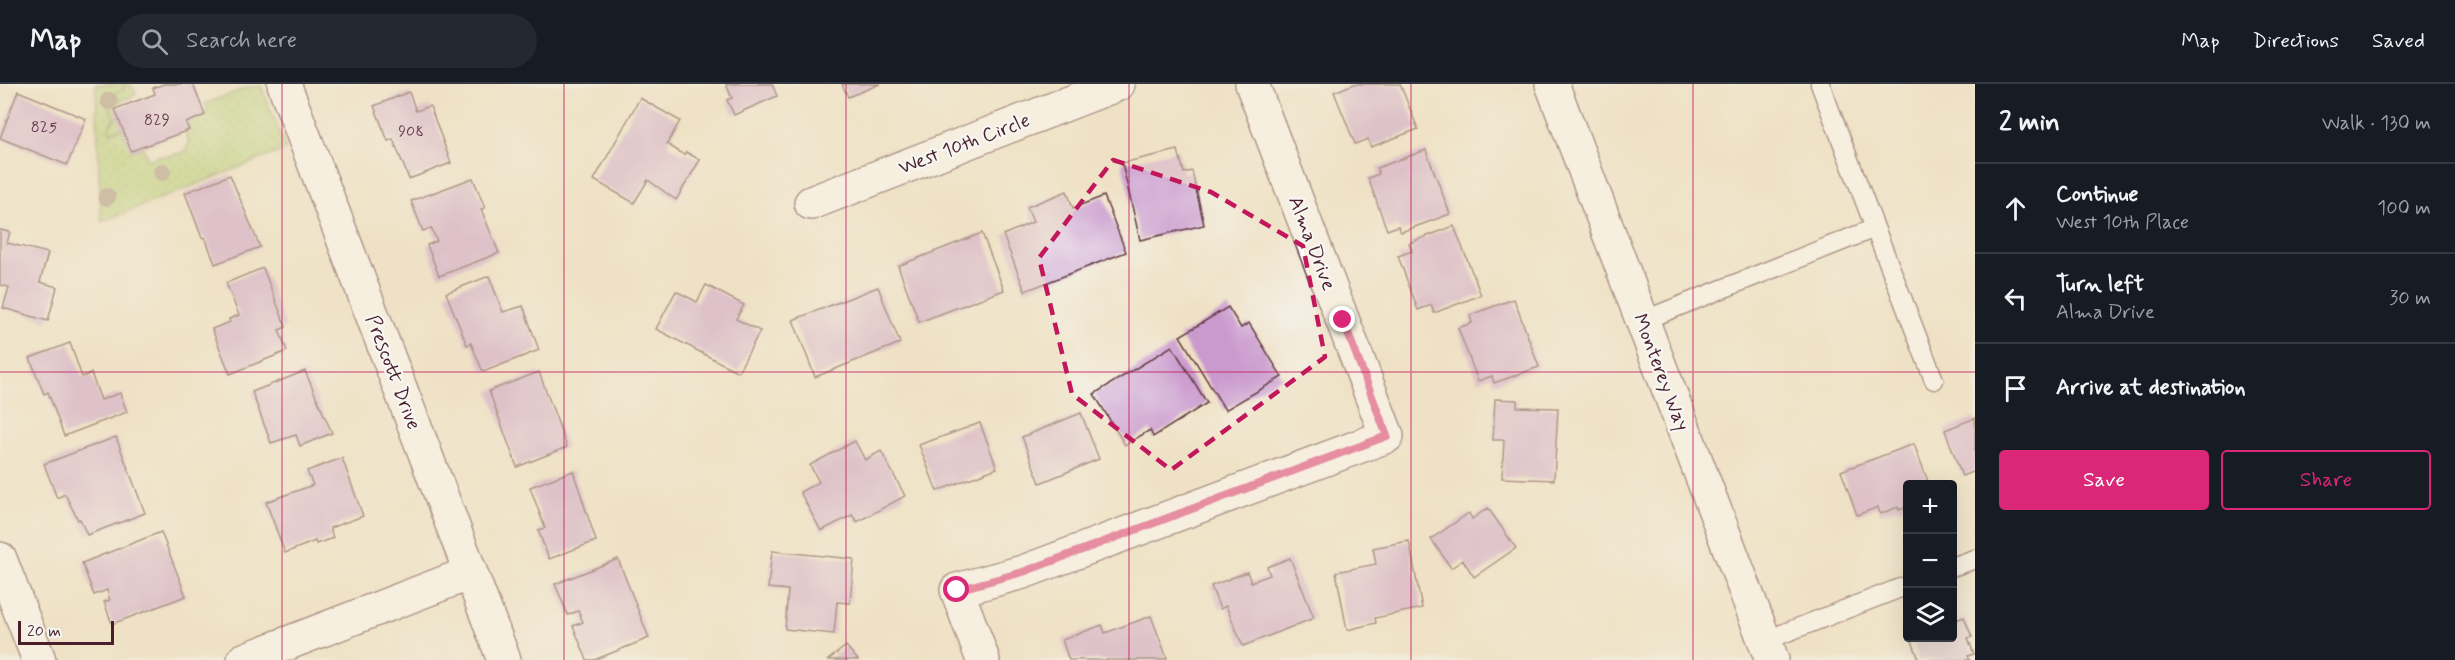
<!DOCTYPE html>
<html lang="en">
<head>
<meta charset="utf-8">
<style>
  body { margin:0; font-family:Mynerve,sans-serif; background:#242831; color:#f1f3f6 }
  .controls { position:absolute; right:18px; bottom:18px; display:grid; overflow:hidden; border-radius:6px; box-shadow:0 6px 24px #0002 }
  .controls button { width:54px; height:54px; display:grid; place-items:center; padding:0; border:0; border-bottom:2px solid #363941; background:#171b24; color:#f1f3f6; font:30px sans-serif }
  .scale { position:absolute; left:18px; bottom:15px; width:96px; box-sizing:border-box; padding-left:6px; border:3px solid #4a1f2b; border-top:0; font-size:16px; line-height:21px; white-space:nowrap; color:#4a1f2b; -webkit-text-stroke:4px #f6f6f2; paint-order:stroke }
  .stop { position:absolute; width:18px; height:18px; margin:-14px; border:4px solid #db2777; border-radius:50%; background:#fff }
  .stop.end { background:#db2777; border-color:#fff; box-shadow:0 2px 6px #0008 }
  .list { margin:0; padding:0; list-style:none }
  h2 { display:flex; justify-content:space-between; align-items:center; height:78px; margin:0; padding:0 24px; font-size:26px }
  h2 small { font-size:20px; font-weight:400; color:#9ea1a6 }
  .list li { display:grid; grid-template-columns:39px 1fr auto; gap:18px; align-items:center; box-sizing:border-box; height:90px; padding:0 24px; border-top:2px solid #363941 }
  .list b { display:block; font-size:22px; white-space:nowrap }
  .list p { margin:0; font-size:20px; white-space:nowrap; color:#9ea1a6 }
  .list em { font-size:20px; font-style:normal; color:#9ea1a6 }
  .actions { display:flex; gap:12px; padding:18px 24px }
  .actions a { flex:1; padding:14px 0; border:2px solid #db2777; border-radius:6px; text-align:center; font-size:21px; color:#db2777 }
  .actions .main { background:#db2777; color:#fff }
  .icon { flex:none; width:33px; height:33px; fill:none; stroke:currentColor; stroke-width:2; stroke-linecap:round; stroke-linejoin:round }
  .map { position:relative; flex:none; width:1975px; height:576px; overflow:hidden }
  header { display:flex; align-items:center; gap:36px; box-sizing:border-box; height:84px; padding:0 30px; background:#171b24; border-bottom:2px solid #363941 }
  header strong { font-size:28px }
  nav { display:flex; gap:33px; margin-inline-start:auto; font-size:21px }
  .search { width:420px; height:54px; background:#242831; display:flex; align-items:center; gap:15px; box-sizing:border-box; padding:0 21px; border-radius:33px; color:#9ea1a6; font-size:22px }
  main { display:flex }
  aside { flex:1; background:#171b24 }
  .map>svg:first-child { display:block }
  .grass { fill:url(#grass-dots); stroke:#7f7850; stroke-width:1.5 }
  .garden { fill:url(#garden-furrows); stroke:#7f7850; stroke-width:1.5 }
  .building { fill:#ca9ace }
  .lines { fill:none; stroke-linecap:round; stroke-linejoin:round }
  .service-casing { stroke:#633c42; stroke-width:21 }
  .minor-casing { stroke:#633c42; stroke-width:36 }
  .tertiary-casing { stroke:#633c42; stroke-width:36 }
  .service { stroke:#fff; stroke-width:18 }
  .minor { stroke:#fff; stroke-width:33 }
  .tertiary { stroke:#fff; stroke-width:33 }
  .tree { fill:#a6937d }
  .route { stroke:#db2777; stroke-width:8 }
  .marked { fill:none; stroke:#c2185b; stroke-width:4.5; stroke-dasharray:12 8; stroke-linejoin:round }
  .grid { fill:none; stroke:#c2185b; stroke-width:1.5; stroke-opacity:0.55 }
  .labels { text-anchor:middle; stroke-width:4.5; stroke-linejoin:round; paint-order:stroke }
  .number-label { font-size:16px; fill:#6a3e54 }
  .street-label { font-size:20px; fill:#4a1f2b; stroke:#f6f6f2 }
</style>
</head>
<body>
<header>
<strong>Map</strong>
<div class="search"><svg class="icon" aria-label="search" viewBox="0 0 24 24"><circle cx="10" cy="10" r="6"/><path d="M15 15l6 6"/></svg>Search here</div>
<nav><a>Map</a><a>Directions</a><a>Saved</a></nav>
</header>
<main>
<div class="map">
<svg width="1975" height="576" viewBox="0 0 1975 576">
  <defs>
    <pattern id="grass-dots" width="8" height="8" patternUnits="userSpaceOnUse" patternTransform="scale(1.5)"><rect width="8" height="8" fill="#b4d076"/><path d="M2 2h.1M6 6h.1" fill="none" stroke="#9cb266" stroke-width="1.8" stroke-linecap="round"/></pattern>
    <pattern id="garden-furrows" width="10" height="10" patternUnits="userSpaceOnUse" patternTransform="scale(1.5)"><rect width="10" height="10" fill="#b4d076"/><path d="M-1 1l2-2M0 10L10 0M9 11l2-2" fill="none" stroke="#9cb266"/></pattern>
  </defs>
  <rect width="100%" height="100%" fill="#f6f6f2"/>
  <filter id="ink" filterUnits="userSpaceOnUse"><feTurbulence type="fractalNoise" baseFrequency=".0167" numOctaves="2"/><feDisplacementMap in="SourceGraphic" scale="12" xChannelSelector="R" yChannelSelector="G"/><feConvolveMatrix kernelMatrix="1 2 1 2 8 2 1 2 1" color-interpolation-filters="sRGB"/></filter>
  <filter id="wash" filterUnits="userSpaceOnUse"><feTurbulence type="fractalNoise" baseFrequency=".008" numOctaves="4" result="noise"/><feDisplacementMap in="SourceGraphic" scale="24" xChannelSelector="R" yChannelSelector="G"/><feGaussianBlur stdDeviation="1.35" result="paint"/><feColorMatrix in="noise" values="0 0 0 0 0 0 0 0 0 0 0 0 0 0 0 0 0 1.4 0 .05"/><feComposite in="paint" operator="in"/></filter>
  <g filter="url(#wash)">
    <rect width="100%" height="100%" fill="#efe1c5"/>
    <polygon class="grass" points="96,0 125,0 124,6 107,20 115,34 111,38 110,48 123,44 131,67 143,63 148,76 161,71 163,73 185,68 189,59 185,47 189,45 186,39 205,31 204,29 208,28 205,20 249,3 261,2 286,65 101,138"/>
    <polygon class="garden" points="125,0 131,0 136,11 113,20 123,44 110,48 109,43 115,34 107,20 107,11 124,6"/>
    <g id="blocks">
      <g class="building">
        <polygon points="164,0 193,0 205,31 186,39 189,46 131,67 115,25 155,10 153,4"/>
        <polygon points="726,0 772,0 777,12 734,31 727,16 732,14"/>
        <polygon points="842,0 880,0 848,13"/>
        <polygon points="1354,0 1400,0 1418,45 1371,63 1368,55 1355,60 1334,8"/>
        <polygon points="18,7 86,35 67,81 0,54"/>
        <polygon points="409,8 416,27 430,22 451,79 409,95 393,55 388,57 374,22"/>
        <polygon points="640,14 680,37 667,60 684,71 686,68 700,76 676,116 648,96 634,119 594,96"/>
        <polygon points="1178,66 1184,89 1192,87 1204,141 1140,156 1122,79"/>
        <polygon points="1426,66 1450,130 1401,148 1398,142 1387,146 1368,94 1379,90 1377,84"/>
        <polygon points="230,91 260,163 215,180 205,153 202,154 185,109"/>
        <polygon points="473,94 485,124 481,125 499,169 439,192 427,161 437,157 431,144 423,147 411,117"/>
        <polygon points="1067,107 1073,124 1104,112 1126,168 1025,207 1003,151 1033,138 1027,123"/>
        <polygon points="1454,142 1481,211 1434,229 1431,221 1418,226 1398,172 1412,167 1409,159"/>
        <polygon points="0,146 10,148 7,159 48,169 40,198 57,203 48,237 3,224 9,203 0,201"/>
        <polygon points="982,149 1004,206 919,238 898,182"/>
        <polygon points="263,184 286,243 279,246 287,267 230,290 212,245 230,238 229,235 239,231 226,199"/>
        <polygon points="489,192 503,228 523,222 539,266 483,288 471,259 467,261 446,209"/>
        <polygon points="706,201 744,221 736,235 760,247 738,288 656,245 676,207 697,218"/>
        <polygon points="878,203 900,259 815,293 793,236"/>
        <polygon points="1514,215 1539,283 1494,299 1492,292 1478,297 1458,244 1472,239 1470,231"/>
        <polygon points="1228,223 1241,244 1249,239 1282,293 1225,326 1180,252"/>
        <polygon points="70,259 82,293 91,289 101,316 120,309 127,328 64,352 48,308 44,310 30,274"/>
        <polygon points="1172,262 1207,319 1153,353 1150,346 1125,361 1094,310"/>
        <polygon points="305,287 332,349 300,362 296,351 271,359 252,308"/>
        <polygon points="539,288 567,363 517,383 489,307"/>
        <polygon points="1495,315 1517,316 1517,323 1558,324 1554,396 1502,394 1504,356 1493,356"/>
        <polygon points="1081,329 1099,375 1040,399 1022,353"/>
        <polygon points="1975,334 1975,387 1962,392 1945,346"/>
        <polygon points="980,339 997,384 937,407 919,361"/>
        <polygon points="116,353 145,429 87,451 80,435 78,436 65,410 57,414 44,380"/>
        <polygon points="855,357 865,376 881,367 905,412 857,438 852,431 821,447 800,408 819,398 810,381"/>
        <polygon points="1914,360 1929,400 1908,400 1908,423 1899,426 1898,423 1880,430 1878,423 1857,431 1841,387"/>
        <polygon points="342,374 363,432 330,444 333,454 316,460 315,457 285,469 266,418 313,401 307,387"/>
        <polygon points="573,387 596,457 549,475 538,446 545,444 530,403"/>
        <polygon points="1488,424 1516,464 1474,493 1463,476 1451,484 1431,455 1469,429 1472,435"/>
        <polygon points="161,448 186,512 112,540 104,518 110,516 107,506 94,511 82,479"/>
        <polygon points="1409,457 1422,524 1375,534 1376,539 1347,546 1336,488 1376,480 1373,464"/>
        <polygon points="772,467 854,475 850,519 837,518 834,550 785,545 788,506 768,504"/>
        <polygon points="1290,474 1314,534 1243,562 1226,522 1220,525 1211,502 1247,488 1251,498 1270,491 1267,483"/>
        <polygon points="618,475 649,554 594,576 587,576 573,542 583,538 578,527 568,531 555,500"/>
        <polygon points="1953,528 1956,536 1964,533 1972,553 1968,554 1974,570 1968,572 1970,576 1919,576 1911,554 1952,554"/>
        <polygon points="1151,532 1167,574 1161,576 1069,576 1062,556 1102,541 1105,549"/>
        <polygon points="846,562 858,576 828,576"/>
      </g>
    </g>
  </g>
  <g filter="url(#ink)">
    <use href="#blocks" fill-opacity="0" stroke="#633c42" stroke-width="1.5"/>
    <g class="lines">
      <g class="service-casing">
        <g id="service">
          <polyline points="1820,0 1875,144"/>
          <polyline points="1642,237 1875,144 1934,296"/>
          <polyline points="1952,483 1975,475"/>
          <polyline points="1764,557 1908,501"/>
        </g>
      </g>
      <g class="minor-casing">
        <g id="minor">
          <polyline points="284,0 504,576"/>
          <polyline points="811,119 1118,0"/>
          <polyline points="0,475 39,576"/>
          <polyline points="244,576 470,489"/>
          <polyline points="983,576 957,506 1023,488 1387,352 1252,0"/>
        </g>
      </g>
      <g class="tertiary-casing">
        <polyline id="tertiary" points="1552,0 1772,576"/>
      </g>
      <use href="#service" class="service"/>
      <use href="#minor" class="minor"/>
      <use href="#tertiary" class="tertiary"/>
    </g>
    <g class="tree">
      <circle cx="109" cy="17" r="9"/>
      <circle cx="162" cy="88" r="9"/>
      <circle cx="107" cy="113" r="9"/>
    </g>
  </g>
  <g class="lines" filter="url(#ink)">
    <polyline class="route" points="957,506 1023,488 1387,352 1343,236"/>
  </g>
  <path d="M0 0H1975V576H0ZM1113,76L1211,108L1303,162L1325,273L1171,386L1072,310L1039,174Z" fill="#efe1c5" fill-opacity=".55" fill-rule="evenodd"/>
  <path class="marked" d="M1113,76L1211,108L1303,162L1325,273L1171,386L1072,310L1039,174Z"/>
  <path class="grid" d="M282,0V576M564,0V576M846,0V576M1129,0V576M1411,0V576M1693,0V576M0,288H1975"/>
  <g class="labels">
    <g class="number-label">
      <text x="157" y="41">829</text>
      <text x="44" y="48">825</text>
      <text x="411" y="52">908</text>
    </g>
    <g class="street-label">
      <text transform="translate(964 59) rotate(-21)" y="7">West 10th Circle</text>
      <text transform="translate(1313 159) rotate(69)" y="7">Alma Drive</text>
      <text transform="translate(394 288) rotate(69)" y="7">Prescott Drive</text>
      <text transform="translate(1662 288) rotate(69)" y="7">Monterey Way</text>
    </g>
  </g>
</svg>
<div class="controls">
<button>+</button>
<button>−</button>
<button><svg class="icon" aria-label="layers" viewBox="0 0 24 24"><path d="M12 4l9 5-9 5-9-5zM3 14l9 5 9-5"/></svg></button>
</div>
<div class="scale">20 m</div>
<div class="stop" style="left:957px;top:506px"></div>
<div class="stop end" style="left:1343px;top:236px"></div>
</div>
<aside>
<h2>2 min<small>Walk · 130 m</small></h2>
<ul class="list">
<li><svg class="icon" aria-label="ahead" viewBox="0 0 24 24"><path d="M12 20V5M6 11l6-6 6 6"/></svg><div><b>Continue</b><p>West 10th Place</p></div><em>100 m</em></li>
<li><svg class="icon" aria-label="left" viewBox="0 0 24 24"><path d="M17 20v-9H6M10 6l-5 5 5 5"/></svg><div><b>Turn left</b><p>Alma Drive</p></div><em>30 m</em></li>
<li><svg class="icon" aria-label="arrive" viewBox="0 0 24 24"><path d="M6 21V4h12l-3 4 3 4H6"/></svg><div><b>Arrive at destination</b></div></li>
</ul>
<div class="actions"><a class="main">Save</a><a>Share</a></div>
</aside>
</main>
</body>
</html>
